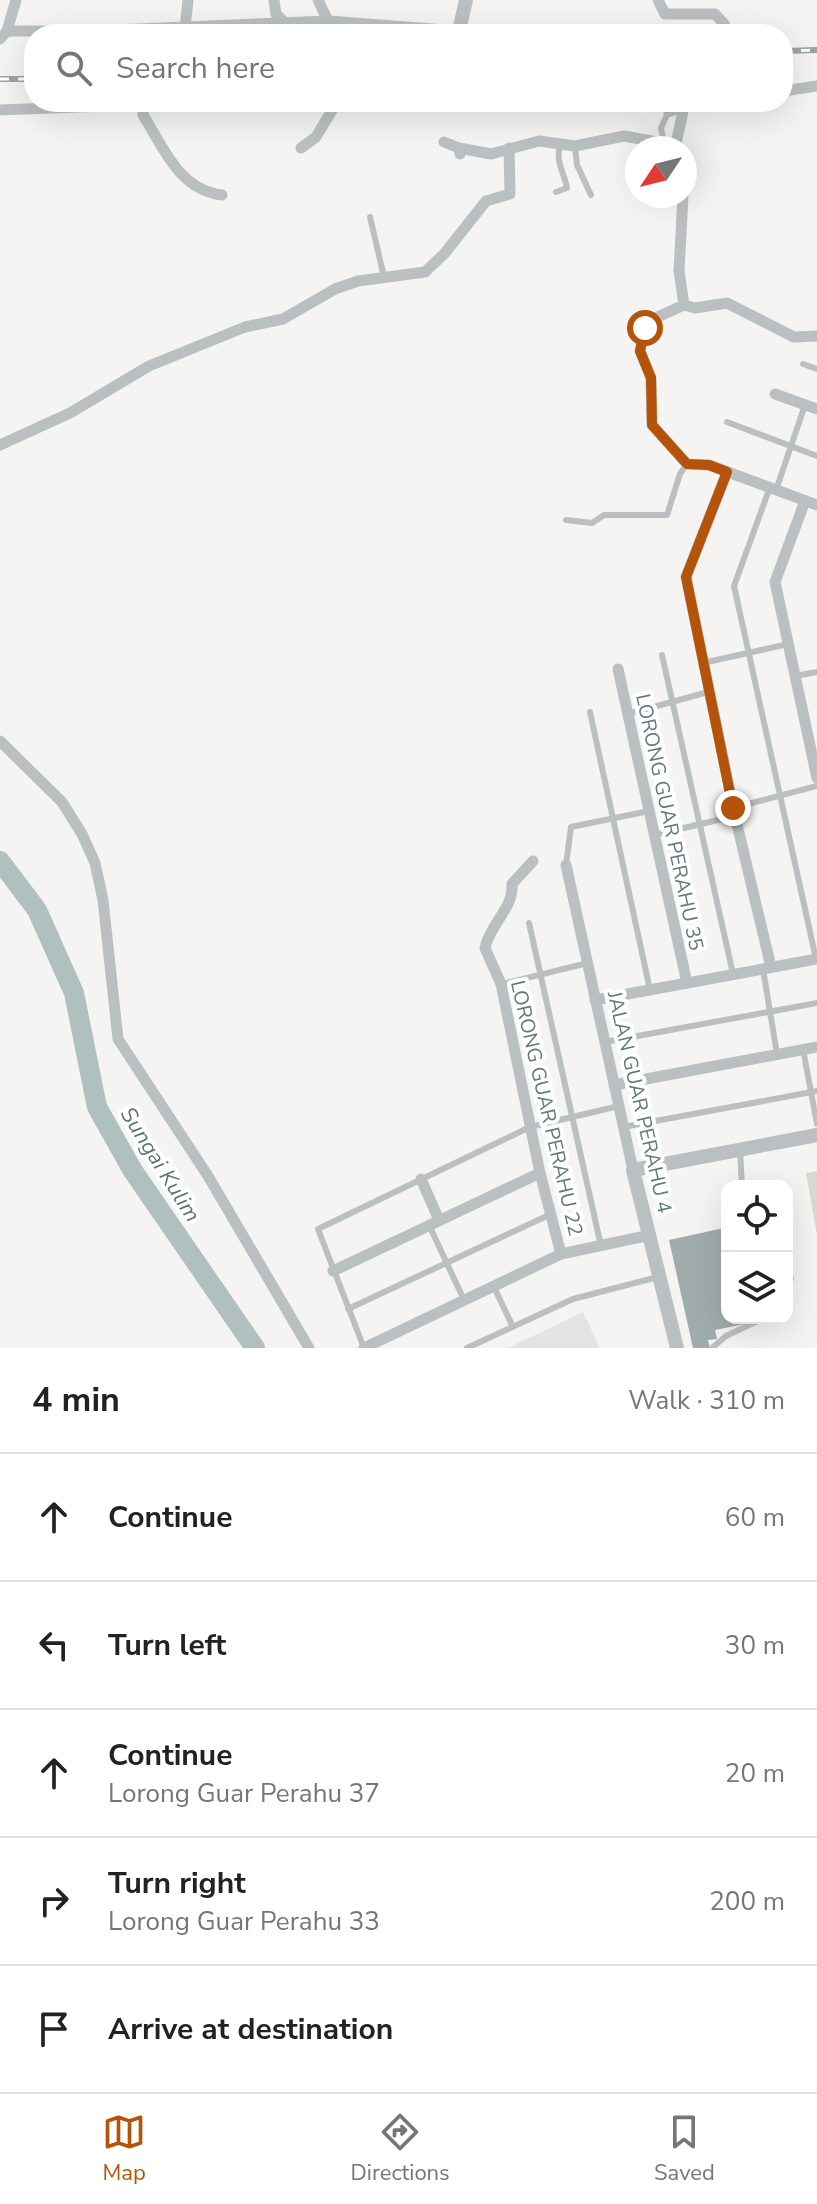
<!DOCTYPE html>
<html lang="en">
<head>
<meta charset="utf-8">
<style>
  body { margin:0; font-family:"Nunito Sans",sans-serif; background:#f6f6f6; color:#222 }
  .controls { position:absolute; right:24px; bottom:24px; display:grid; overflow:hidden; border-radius:16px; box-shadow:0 8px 32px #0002 }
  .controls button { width:72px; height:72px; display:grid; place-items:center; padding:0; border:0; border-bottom:2px solid #e0e0e0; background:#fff; color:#222; font:40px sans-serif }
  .compass { position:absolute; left:625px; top:136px; width:72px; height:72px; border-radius:50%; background:#fff; box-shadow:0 8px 32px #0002; rotate:235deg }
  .stop { position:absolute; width:24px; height:24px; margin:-18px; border:6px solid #b45309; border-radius:50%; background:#fff }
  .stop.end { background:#b45309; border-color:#fff; box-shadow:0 2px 8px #0008 }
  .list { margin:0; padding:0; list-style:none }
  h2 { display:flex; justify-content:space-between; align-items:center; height:104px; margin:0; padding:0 32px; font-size:34px }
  h2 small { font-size:26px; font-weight:400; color:#767676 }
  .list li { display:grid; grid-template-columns:52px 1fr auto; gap:24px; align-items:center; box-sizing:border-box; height:128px; padding:0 32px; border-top:2px solid #e0e0e0 }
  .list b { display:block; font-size:30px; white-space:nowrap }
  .list p { margin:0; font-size:26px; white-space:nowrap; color:#767676 }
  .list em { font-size:26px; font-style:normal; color:#767676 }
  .icon { flex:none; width:44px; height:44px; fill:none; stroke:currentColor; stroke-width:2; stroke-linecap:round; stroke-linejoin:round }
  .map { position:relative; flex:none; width:817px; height:1348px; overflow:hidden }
  .search { position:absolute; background:#fff; box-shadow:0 8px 32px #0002; left:24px; right:24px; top:24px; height:88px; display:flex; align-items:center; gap:20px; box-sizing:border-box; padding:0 28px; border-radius:32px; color:#767676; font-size:30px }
  .sheet { height:744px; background:#fff }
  nav { display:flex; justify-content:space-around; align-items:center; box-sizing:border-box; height:112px; border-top:2px solid #e0e0e0; background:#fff; font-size:22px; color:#767676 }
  nav a { display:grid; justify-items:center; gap:4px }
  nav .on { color:#b45309 }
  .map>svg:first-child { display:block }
  .built { fill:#e3e4e2 }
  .green { fill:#d7d9d2 }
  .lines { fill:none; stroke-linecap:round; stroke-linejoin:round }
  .river { stroke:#b0c0be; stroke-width:20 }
  .building { fill:#a0acac }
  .service { stroke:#bac0c1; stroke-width:6 }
  .minor { stroke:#bac0c1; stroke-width:11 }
  .tertiary { stroke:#bac0c1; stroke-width:14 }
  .rail-casing { stroke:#9ba4a5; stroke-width:6 }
  .rail { stroke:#fff; stroke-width:3; stroke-dasharray:9; stroke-linecap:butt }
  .route { stroke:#b45309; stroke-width:10 }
  .labels { text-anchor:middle; stroke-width:8; stroke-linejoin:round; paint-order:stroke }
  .street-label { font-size:20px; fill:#64787a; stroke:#fff }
  .water-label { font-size:22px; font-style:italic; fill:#5e7673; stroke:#fff }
</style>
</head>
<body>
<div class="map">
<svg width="817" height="1348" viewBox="0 0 817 1348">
  <rect width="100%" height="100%" fill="#f5f4f2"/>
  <polygon class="built" points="583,1312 600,1348 508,1348"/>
  <polygon class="green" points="817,1171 817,1235 806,1173"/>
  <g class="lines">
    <polyline class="river" points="0,861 37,910 74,993 97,1107 133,1171 255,1348"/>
  </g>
  <polygon class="building" points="724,1228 727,1318 755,1318 755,1322 715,1330 717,1339 708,1340 710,1348 693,1348 669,1240"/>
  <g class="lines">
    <g class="service">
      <polyline points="664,102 667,115"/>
      <polyline points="664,142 661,128 667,115 682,110"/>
      <polyline points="575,146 577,165 591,195"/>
      <path d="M556,192L567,188C565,175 555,161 560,147"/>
      <polyline points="370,217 384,277"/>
      <polyline points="803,364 817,369"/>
      <polyline points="727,422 817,456"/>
      <polyline points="770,487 734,586 816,959"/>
      <polyline points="776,490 805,405"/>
      <polyline points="566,520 592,523 604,515 667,515 680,474 687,464"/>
      <polyline points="662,655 733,974"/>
      <polyline points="703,663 788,644"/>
      <polyline points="795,676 817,672"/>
      <polyline points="590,712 650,990"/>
      <polyline points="628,714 708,692"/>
      <polyline points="733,808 817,786"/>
      <polyline points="654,835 735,816"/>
      <polyline points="566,865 571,827 649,811"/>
      <polyline points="529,923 601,1246"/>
      <polyline points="763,969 777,1054"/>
      <polyline points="502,984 588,963"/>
      <polyline points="605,1042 817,1003"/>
      <polyline points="803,1049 817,1124"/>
      <polyline points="623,1127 817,1091"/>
      <polyline points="740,1150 742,1186"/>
      <polyline points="429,1225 464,1300"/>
      <polyline points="787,1263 791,1279 787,1285"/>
      <polyline points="494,1287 513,1327"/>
      <polyline points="348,1309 551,1214"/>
      <polyline points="364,1348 318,1229 530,1127 619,1106"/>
      <polyline points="467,1348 573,1299 658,1277"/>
      <polyline points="712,1348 726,1336 764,1318"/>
    </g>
    <g class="minor">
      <polyline points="274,0 276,14 283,21"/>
      <polyline points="318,0 328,21"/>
      <polyline points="658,0 665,14 715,14 725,25"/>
      <polyline points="185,28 188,0"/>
      <polyline points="7,31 91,31 328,21 459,31"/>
      <polyline points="0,39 7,31 16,0"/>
      <polyline points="783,91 817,86"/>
      <path d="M143,105V115C164,148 179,190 222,195"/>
      <polyline points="0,110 206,102"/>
      <polyline points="444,142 459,148"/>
      <polyline points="301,148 316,137 337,102"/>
      <polyline points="675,148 685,102"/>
      <polyline points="460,154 459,148 491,154 539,141 575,146 624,136 674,145"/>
      <polyline points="683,196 679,271 684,305"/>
      <polyline points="817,336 794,337 727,303 695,308 684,305 653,319 645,328 640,351 651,378 652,425 687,464 709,465 817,505"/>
      <polyline points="775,394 817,409"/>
      <polyline points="0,445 70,413 149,366 245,327 283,319 335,289 358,281 425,272 445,253 486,201 510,194 509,148"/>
      <polyline points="727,472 686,577 735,816 771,967"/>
      <polyline points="805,501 775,582 817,778"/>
      <polyline points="618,669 687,983"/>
      <polyline points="0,741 62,802 82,834 95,863 103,900 118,1039 208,1176 309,1348"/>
      <path d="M533,861L512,884C514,908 490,924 485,948L501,984L540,1173L561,1254"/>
      <polyline points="566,865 633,1170"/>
      <polyline points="595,1000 817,959"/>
      <polyline points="614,1085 817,1047"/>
      <polyline points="421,1179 439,1220"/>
      <polyline points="333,1271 540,1173"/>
      <polyline points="364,1348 561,1254 650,1235"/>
    </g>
    <g class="tertiary">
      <polyline points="459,31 466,0"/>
      <polyline points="677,1348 633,1170 817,1135"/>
    </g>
    <g class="rail-casing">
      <g id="rail">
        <polyline points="783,51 817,50"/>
        <polyline points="0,79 34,79"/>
      </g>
    </g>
    <use href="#rail" class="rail"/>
  </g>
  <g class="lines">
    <polyline class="route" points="645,328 640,351 651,378 652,425 687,464 709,465 727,472 686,577 733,808"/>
  </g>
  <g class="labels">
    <g class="street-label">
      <text transform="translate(670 822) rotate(78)" y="7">LORONG GUAR PERAHU 35</text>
      <text transform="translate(640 1102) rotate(77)" y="7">JALAN GUAR PERAHU 4</text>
      <text transform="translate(547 1108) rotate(77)" y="7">LORONG GUAR PERAHU 22</text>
    </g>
    <g class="water-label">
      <text transform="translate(161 1164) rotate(58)" y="8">Sungai Kulim</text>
    </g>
  </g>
</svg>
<div class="controls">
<button><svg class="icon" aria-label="locate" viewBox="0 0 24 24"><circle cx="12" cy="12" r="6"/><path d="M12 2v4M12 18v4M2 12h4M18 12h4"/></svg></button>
<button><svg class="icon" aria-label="layers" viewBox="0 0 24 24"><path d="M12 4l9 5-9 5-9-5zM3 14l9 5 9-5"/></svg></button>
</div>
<svg class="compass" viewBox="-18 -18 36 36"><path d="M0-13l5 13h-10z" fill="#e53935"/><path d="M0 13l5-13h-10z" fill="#767676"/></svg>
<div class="stop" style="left:645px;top:328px"></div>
<div class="stop end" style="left:733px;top:808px"></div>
<div class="search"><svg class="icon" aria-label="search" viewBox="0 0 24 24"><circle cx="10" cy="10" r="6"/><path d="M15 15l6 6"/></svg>Search here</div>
</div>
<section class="sheet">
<h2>4 min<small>Walk · 310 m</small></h2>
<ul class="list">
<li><svg class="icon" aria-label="ahead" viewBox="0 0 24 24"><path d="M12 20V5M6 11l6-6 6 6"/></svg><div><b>Continue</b></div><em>60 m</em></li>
<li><svg class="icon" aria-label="left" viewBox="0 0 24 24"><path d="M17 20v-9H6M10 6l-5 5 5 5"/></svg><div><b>Turn left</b></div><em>30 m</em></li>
<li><svg class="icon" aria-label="ahead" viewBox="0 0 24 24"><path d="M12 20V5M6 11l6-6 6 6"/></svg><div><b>Continue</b><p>Lorong Guar Perahu 37</p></div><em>20 m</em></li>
<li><svg class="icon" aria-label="right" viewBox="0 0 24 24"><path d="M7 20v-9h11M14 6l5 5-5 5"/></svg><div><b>Turn right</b><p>Lorong Guar Perahu 33</p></div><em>200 m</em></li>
<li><svg class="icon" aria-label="arrive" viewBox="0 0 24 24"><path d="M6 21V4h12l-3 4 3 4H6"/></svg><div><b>Arrive at destination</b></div></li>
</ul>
</section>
<nav>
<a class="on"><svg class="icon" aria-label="map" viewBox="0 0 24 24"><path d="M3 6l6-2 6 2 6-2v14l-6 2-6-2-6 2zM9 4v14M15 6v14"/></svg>Map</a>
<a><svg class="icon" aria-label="directions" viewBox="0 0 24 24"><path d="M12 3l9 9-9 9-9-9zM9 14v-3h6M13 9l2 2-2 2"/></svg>Directions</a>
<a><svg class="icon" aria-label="saved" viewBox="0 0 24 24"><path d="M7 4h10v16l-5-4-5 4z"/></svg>Saved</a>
</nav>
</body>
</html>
